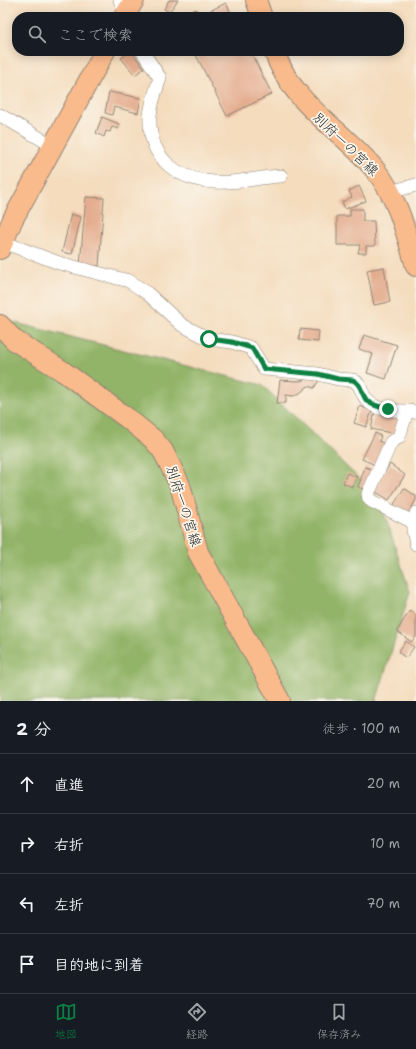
<!DOCTYPE html>
<html lang="ja">
<head>
<meta charset="utf-8">
<style>
  body { margin:0; font-family:"Shantell Sans","Klee One",sans-serif; background:#242831; color:#f1f3f6 }
  .stop { position:absolute; width:12px; height:12px; margin:-9px; border:3px solid #0b8043; border-radius:50%; background:#fff }
  .stop.end { background:#0b8043; border-color:#fff; box-shadow:0 1px 4px #0008 }
  .list { margin:0; padding:0; list-style:none }
  h2 { display:flex; justify-content:space-between; align-items:center; height:52px; margin:0; padding:0 16px; font-size:17px }
  h2 small { font-size:13px; font-weight:400; color:#9ea1a6 }
  .list li { display:grid; grid-template-columns:26px 1fr auto; gap:12px; align-items:center; box-sizing:border-box; height:60px; padding:0 16px; border-top:1px solid #363941 }
  .list b { display:block; font-size:15px; white-space:nowrap }
  .list em { font-size:13px; font-style:normal; color:#9ea1a6 }
  .icon { flex:none; width:22px; height:22px; fill:none; stroke:currentColor; stroke-width:2; stroke-linecap:round; stroke-linejoin:round }
  .map { position:relative; flex:none; width:416px; height:701px; overflow:hidden }
  .search { position:absolute; background:#171b24; box-shadow:0 2px 10px #0003; left:12px; right:12px; top:12px; height:44px; display:flex; align-items:center; gap:10px; box-sizing:border-box; padding:0 14px; border-radius:16px; color:#9ea1a6; font-size:15px }
  .sheet { height:292px; background:#171b24 }
  nav { display:flex; justify-content:space-around; align-items:center; box-sizing:border-box; height:56px; border-top:1px solid #363941; background:#171b24; font-size:11px; color:#9ea1a6 }
  nav a { display:grid; justify-items:center; gap:2px }
  nav .on { color:#0b8043 }
  .map>svg:first-child { display:block }
  .forest { fill:#92b468; stroke:#5e704a }
  .building { fill:#e4ad8f }
  .lines { fill:none; stroke-linecap:round; stroke-linejoin:round }
  .street-casing { stroke:#908474; stroke-width:14 }
  .primary-casing { stroke:#908474; stroke-width:22 }
  .street { stroke:#fff; stroke-width:13 }
  .primary { stroke:#fabb8c; stroke-width:20 }
  .route { stroke:#0b8043; stroke-width:5 }
  .labels { text-anchor:middle; stroke-width:3.5; stroke-linejoin:round; paint-order:stroke }
  .street-label { font-size:14px; fill:#2b2b2b; stroke:#fbf7ec }
</style>
</head>
<body>
<div class="map">
<svg width="416" height="701" viewBox="0 0 416 701">
  <rect width="100%" height="100%" fill="#fbf7ec"/>
  <filter id="ink" filterUnits="userSpaceOnUse"><feTurbulence type="fractalNoise" baseFrequency=".025" numOctaves="2"/><feDisplacementMap in="SourceGraphic" scale="8" xChannelSelector="R" yChannelSelector="G"/><feConvolveMatrix kernelMatrix="1 2 1 2 8 2 1 2 1" color-interpolation-filters="sRGB"/></filter>
  <filter id="wash" filterUnits="userSpaceOnUse"><feTurbulence type="fractalNoise" baseFrequency=".012" numOctaves="4" result="noise"/><feDisplacementMap in="SourceGraphic" scale="16" xChannelSelector="R" yChannelSelector="G"/><feGaussianBlur stdDeviation="0.9" result="paint"/><feColorMatrix in="noise" values="0 0 0 0 0 0 0 0 0 0 0 0 0 0 0 0 0 1.4 0 .05"/><feComposite in="paint" operator="in"/></filter>
  <g filter="url(#wash)">
    <rect width="100%" height="100%" fill="#f4dcbd"/>
    <polygon class="forest" points="0,319 262,385 379,498 410,592 376,701 0,701"/>
    <g id="blocks">
      <g class="building">
        <polygon points="169,0 178,0 169,12 164,9"/>
        <polygon points="226,3 233,17 179,17 196,9 199,16"/>
        <polygon points="131,51 144,68 135,75 121,58"/>
        <polygon points="194,51 250,51 272,94 227,116"/>
        <polygon points="109,92 141,98 138,113 114,107 112,115 105,113"/>
        <polygon points="102,117 119,124 118,129 112,127 110,132 106,131 104,137 96,133"/>
        <polygon points="359,186 366,201 345,209 342,202 352,197 349,191"/>
        <polygon points="86,197 104,198 99,266 80,265"/>
        <polygon points="350,209 363,209 363,221 374,221 375,246 366,246 366,253 358,253 360,245 337,245 337,216 350,216"/>
        <polygon points="71,214 81,217 72,254 62,252"/>
        <polygon points="384,267 390,302 374,305 367,270"/>
        <polygon points="300,329 319,331 318,342 299,340"/>
        <polygon points="364,335 397,345 386,379 367,373 373,354 359,349"/>
        <polygon points="316,376 318,382 314,388 308,386 300,393 293,396 286,395 286,403 277,403 280,380 300,381"/>
        <polygon points="360,406 372,411 366,427 354,423"/>
        <polygon points="375,411 400,416 396,434 371,429"/>
        <polygon points="375,433 381,436 379,441 385,444 375,465 362,459"/>
        <polygon points="390,464 405,475 389,500 373,490"/>
        <polygon points="365,467 372,469 365,490 358,487"/>
        <polygon points="347,473 357,477 352,487 343,483"/>
        <polygon points="404,488 416,496 416,500 407,515 393,506"/>
        <polygon points="410,610 416,615 416,637 411,642 397,631"/>
        <polygon points="406,641 414,647 406,658 398,652"/>
      </g>
    </g>
  </g>
  <g filter="url(#ink)">
    <use href="#blocks" fill-opacity="0" stroke="#908474" stroke-width="1"/>
    <g class="lines">
      <g class="street-casing">
        <g id="street">
          <polyline points="120,0 127,17"/>
          <path d="M142,51L160,78C156,90 151,103 150,116C148,157 175,179 214,182C236,184 259,177 281,176"/>
          <polyline points="0,115 53,146"/>
          <polyline points="390,192 416,185"/>
          <path d="M3,242L59,263L129,281L147,293L182,325L209,339L232,342L251,348L264,369L318,374L338,379L353,380C362,384 361,394 367,400C377,413 402,410 416,412"/>
          <polyline points="407,411 399,437 391,442 368,494 369,499 373,502 413,522"/>
          <polyline points="416,513 413,530 416,544"/>
        </g>
      </g>
      <g class="primary-casing">
        <g id="primary">
          <polyline points="256,0 262,17"/>
          <polyline points="124,17 134,0"/>
          <path d="M274,51C294,108 341,127 376,171C398,198 406,233 416,266"/>
          <polyline points="0,249 13,219 105,51"/>
          <polyline points="0,325 14,340 64,372 127,418 153,439 163,451 180,485 198,552 280,701"/>
        </g>
      </g>
      <use href="#street" class="street"/>
      <use href="#primary" class="primary"/>
    </g>
  </g>
  <g class="lines" filter="url(#ink)">
    <path class="route" d="M209,339L232,342L252,348L264,369L318,374L338,379L353,380C362,384 361,394 367,401C373,406 381,407 388,409"/>
  </g>
  <g class="labels">
    <g class="street-label">
      <text transform="translate(346 144) rotate(44)" y="5">別府一の宮線</text>
      <text transform="translate(184 506) rotate(72)" y="5">別府一の宮線</text>
    </g>
  </g>
</svg>
<div class="stop" style="left:209px;top:339px"></div>
<div class="stop end" style="left:388px;top:409px"></div>
<div class="search"><svg class="icon" aria-label="search" viewBox="0 0 24 24"><circle cx="10" cy="10" r="6"/><path d="M15 15l6 6"/></svg>ここで検索</div>
</div>
<section class="sheet">
<h2>2 分<small>徒歩 · 100 m</small></h2>
<ul class="list">
<li><svg class="icon" aria-label="ahead" viewBox="0 0 24 24"><path d="M12 20V5M6 11l6-6 6 6"/></svg><div><b>直進</b></div><em>20 m</em></li>
<li><svg class="icon" aria-label="right" viewBox="0 0 24 24"><path d="M7 20v-9h11M14 6l5 5-5 5"/></svg><div><b>右折</b></div><em>10 m</em></li>
<li><svg class="icon" aria-label="left" viewBox="0 0 24 24"><path d="M17 20v-9H6M10 6l-5 5 5 5"/></svg><div><b>左折</b></div><em>70 m</em></li>
<li><svg class="icon" aria-label="arrive" viewBox="0 0 24 24"><path d="M6 21V4h12l-3 4 3 4H6"/></svg><div><b>目的地に到着</b></div></li>
</ul>
</section>
<nav>
<a class="on"><svg class="icon" aria-label="map" viewBox="0 0 24 24"><path d="M3 6l6-2 6 2 6-2v14l-6 2-6-2-6 2zM9 4v14M15 6v14"/></svg>地図</a>
<a><svg class="icon" aria-label="directions" viewBox="0 0 24 24"><path d="M12 3l9 9-9 9-9-9zM9 14v-3h6M13 9l2 2-2 2"/></svg>経路</a>
<a><svg class="icon" aria-label="saved" viewBox="0 0 24 24"><path d="M7 4h10v16l-5-4-5 4z"/></svg>保存済み</a>
</nav>
</body>
</html>
